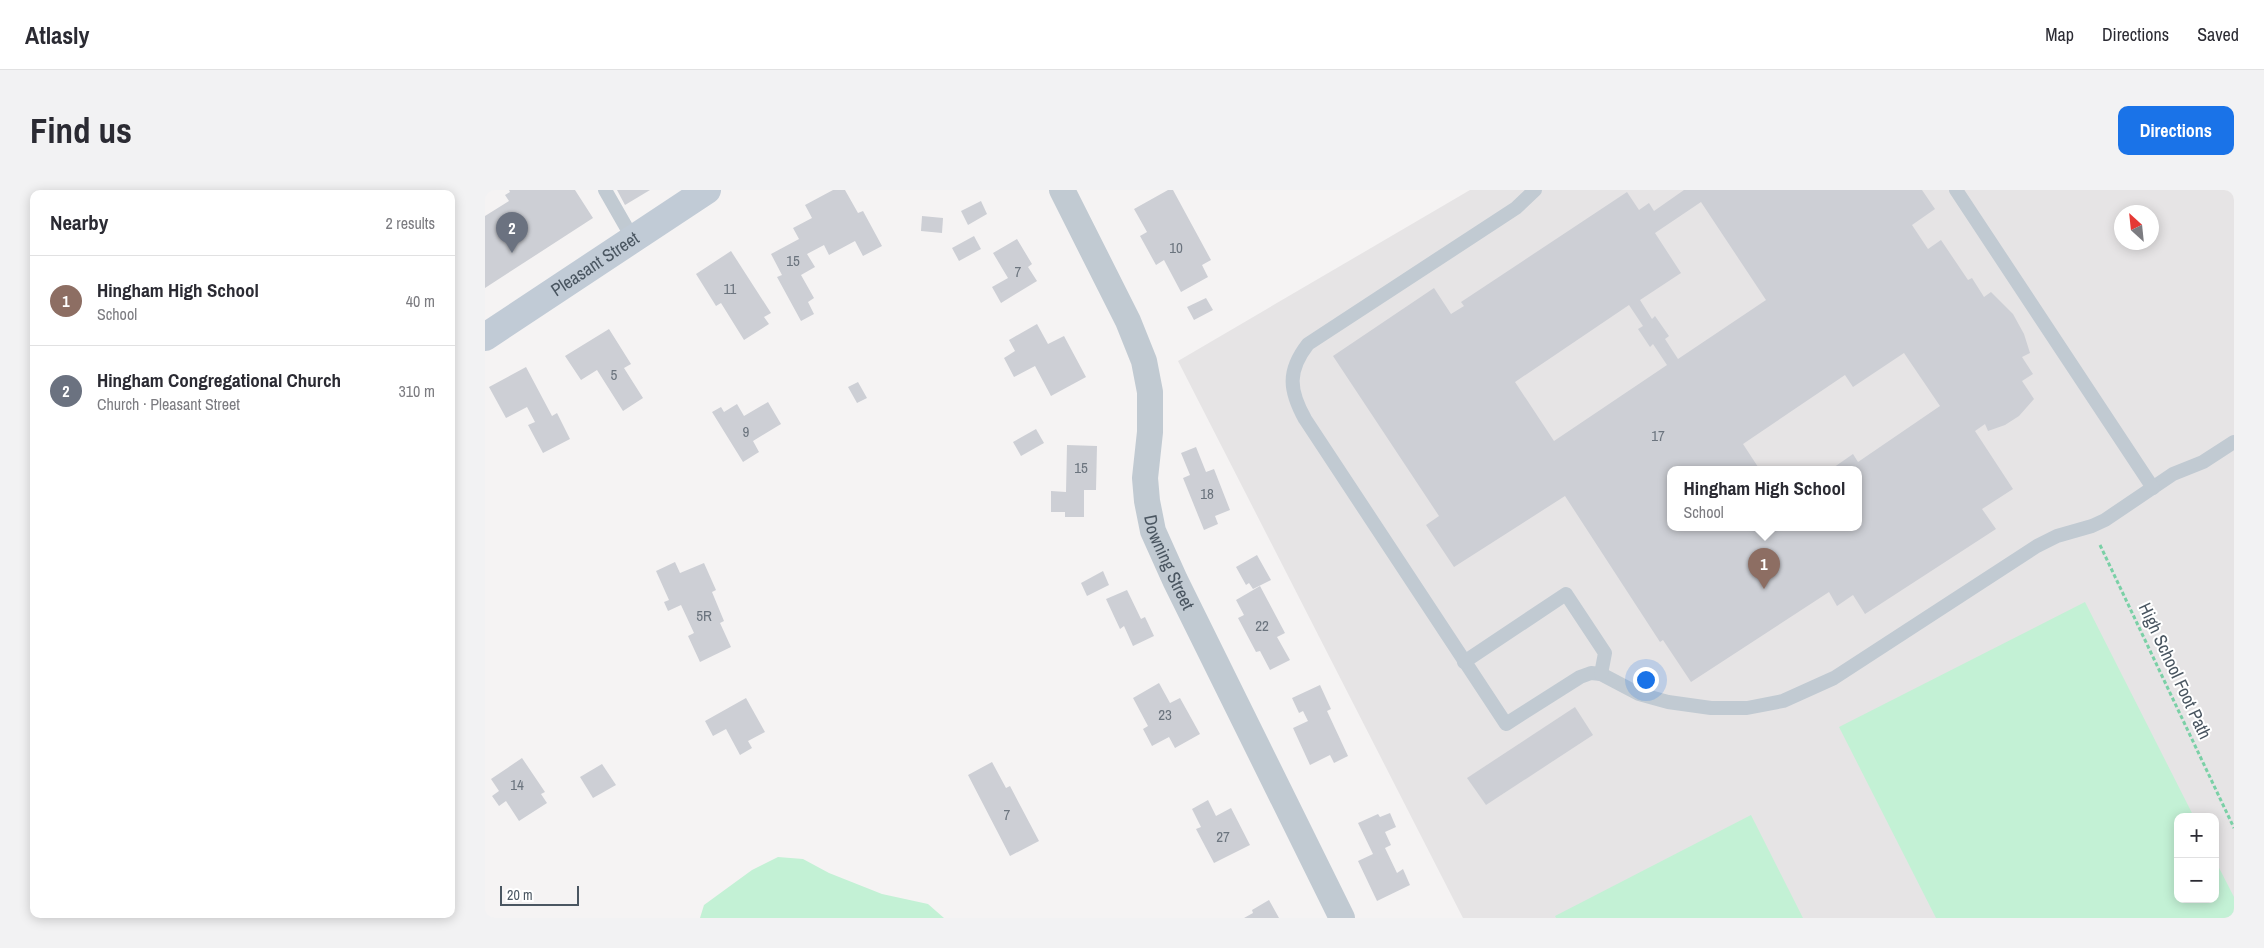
<!DOCTYPE html>
<html lang="en">
<head>
<meta charset="utf-8">
<style>
  body { margin:0; font-family:"Archivo Narrow",sans-serif; background:#f2f2f3; color:#2b2b33 }
  .controls { position:absolute; right:15px; bottom:15px; display:grid; overflow:hidden; border-radius:10px; box-shadow:0 2px 12px #0003 }
  .controls button { width:45px; height:45px; display:grid; place-items:center; padding:0; border:0; border-bottom:1px solid #e1e1e2; background:#fff; color:#2b2b33; font:25px sans-serif }
  .compass { position:absolute; left:1629px; top:15px; width:45px; height:45px; border-radius:50%; background:#fff; box-shadow:0 2px 12px #0003; rotate:333deg }
  .scale { position:absolute; left:15px; bottom:12px; width:79px; box-sizing:border-box; padding-left:5px; border:2px solid #4a5661; border-top:0; font-size:14px; line-height:18px; white-space:nowrap; color:#4a5661; -webkit-text-stroke:4px #fff; paint-order:stroke }
  .you { position:absolute; left:1160px; top:489px; width:18px; height:18px; margin:-12px; border:4px solid #fff; border-radius:50%; background:#1a73e8; box-shadow:0 0 0 8px #1a73e833 }
  .badge { display:grid; place-items:center; width:32px; height:32px; border-radius:50%; background:#1a73e8; color:#fff; font-size:16px; font-weight:700 }
  .pin { position:absolute; translate:-50% -41px; filter:drop-shadow(0 1px 2px #0008) }
  .pin::after { content:''; position:absolute; top:26px; width:18px; height:15px; background:inherit; clip-path:polygon(0 0,100% 0,50% 100%) }
  .popup { position:absolute; left:1182px; top:276px; width:195px; height:65px; box-sizing:border-box; display:grid; place-content:center; border-radius:10px; background:#fff; filter:drop-shadow(0 1px 4px #0005); font-size:16px; white-space:nowrap; color:#7c7c81 }
  .popup b { font-size:19px; color:#2b2b33 }
  .popup::after { content:''; position:absolute; left:50%; top:100%; margin-left:-10px; border:10px solid transparent; border-top-color:#fff }
  .list { margin:0; padding:0; list-style:none }
  h2 { display:flex; justify-content:space-between; align-items:center; height:65px; margin:0; padding:0 20px; font-size:21px }
  h2 small { font-size:16px; font-weight:400; color:#7c7c81 }
  .list li { display:grid; grid-template-columns:32px 1fr auto; gap:15px; align-items:center; box-sizing:border-box; height:90px; padding:0 20px; border-top:1px solid #e1e1e2 }
  .list b { display:block; font-size:19px; white-space:nowrap }
  .list p { margin:0; font-size:16px; white-space:nowrap; color:#7c7c81 }
  .list em { font-size:16px; font-style:normal; color:#7c7c81 }
  .map { position:relative; flex:none; width:1749px; height:728px; overflow:hidden; border-radius:10px }
  header { display:flex; align-items:center; gap:30px; box-sizing:border-box; height:70px; padding:0 25px; background:#fff; border-bottom:1px solid #e1e1e2 }
  header strong { font-size:24px }
  nav { display:flex; gap:28px; margin-inline-start:auto; font-size:18px }
  .intro { display:flex; align-items:center; justify-content:space-between; box-sizing:border-box; height:120px; padding:0 30px }
  h1 { margin:0; font-size:35px }
  .button { padding:12px 22px; border-radius:10px; background:#1a73e8; color:#fff; font-size:18px; font-weight:700 }
  main { display:flex; gap:30px; padding:0 30px }
  aside { flex:1; background:#fff; border-radius:10px; box-shadow:0 2px 12px #0003 }
  .map>svg:first-child { display:block }
  .education { fill:#e6e4e5; fill-rule:evenodd }
  .green { fill:#c3f1d5 }
  .building { fill:#cdcfd5; fill-rule:evenodd }
  .lines { fill:none; stroke-linecap:round; stroke-linejoin:round }
  .path { stroke:#7ad0a6; stroke-width:3; stroke-dasharray:4 2.5; stroke-linecap:butt }
  .lane { stroke:#c1cad2; stroke-width:14 }
  .street { stroke:#c1cad2; stroke-width:26 }
  .secondary { stroke:#c1cbd6; stroke-width:28 }
  .labels { text-anchor:middle; stroke-width:4; stroke-linejoin:round; paint-order:stroke }
  .number-label { font-size:15px; fill:#6b747e }
  .street-label { font-size:18px; fill:#4a5661; stroke:#fff }
</style>
</head>
<body>
<header>
<strong>Atlasly</strong>
<nav><a>Map</a><a>Directions</a><a>Saved</a></nav>
</header>
<div class="intro"><h1>Find us</h1><a class="button">Directions</a></div>
<main>
<aside>
<h2>Nearby<small>2 results</small></h2>
<ul class="list">
<li><span class="badge" style="background:#8d6e63">1</span><div><b>Hingham High School</b><p>School</p></div><em>40 m</em></li>
<li><span class="badge" style="background:#6b7280">2</span><div><b>Hingham Congregational Church</b><p>Church · Pleasant Street</p></div><em>310 m</em></li>
</ul>
</aside>
<div class="map">
<svg width="1749" height="728" viewBox="0 0 1749 728">
  <rect width="100%" height="100%" fill="#f5f3f3"/>
  <path class="education" d="M985,0H1749V728H978L693,171ZM1636,22H1666V52H1636ZM1185,280H1373V338H1185ZM1693,627H1730V709H1693Z"/>
  <g class="green">
    <polygon points="1600,412 1709,627 1693,627 1693,709 1730,709 1730,670 1749,707 1749,728 1451,728 1354,537"/>
    <polygon points="1266,625 1318,728 1071,728 1070,726"/>
    <polygon points="293,667 318,669 344,683 397,704 443,714 459,728 215,728 219,715 267,680"/>
  </g>
  <g class="building">
    <polygon points="24,0 90,0 108,28 0,98 0,26 24,11 20,5 25,2"/>
    <polygon points="132,0 165,0 140,15"/>
    <polygon points="348,0 360,0 373,23 378,21 397,56 378,66 370,51 344,65 339,55 322,64 330,77 316,85 329,108 323,112 329,124 316,131 292,87 297,85 286,64 314,49 308,38 327,28 320,15"/>
    <polygon points="683,0 688,0 726,70 717,75 723,87 696,102 679,70 671,75 655,46 662,42 649,19"/>
    <path d="M1199,0H1437L1450,19L1427,35L1443,59L1456,50L1483,90L1487,88L1499,107L1506,102L1528,124L1539,144L1545,163L1537,167L1548,184L1537,191L1549,209L1534,226L1520,235L1503,241L1500,234L1490,241L1528,299L1497,319L1511,339L1380,424L1368,405L1352,416L1344,402L1206,492L1178,450L1175,452L1080,306L969,377L941,335L954,326L848,166L949,98L966,124L979,116L976,112L1142,2L1154,20L1164,13L1169,21ZM1216,12L1281,110L1193,169L1180,149L1184,146L1170,126L1167,129L1155,110L1196,83L1170,43ZM1144,115L1158,136L1153,139L1165,157L1168,154L1182,175L1069,251L1030,192ZM1419,163L1455,216L1373,272L1368,264L1345,280H1373V338H1185V280H1275L1258,254L1360,185L1368,197Z"/>
    <polygon points="496,11 502,24 483,35 476,21"/>
    <polygon points="437,26 458,28 457,43 436,41"/>
    <polygon points="489,46 496,59 474,71 467,58"/>
    <polygon points="532,49 547,74 543,77 552,91 516,113 507,97 523,88 508,63"/>
    <polygon points="246,61 286,123 279,127 284,134 259,150 236,113 231,116 211,84"/>
    <polygon points="721,108 728,120 709,130 702,117"/>
    <polygon points="552,134 563,154 579,146 601,187 566,206 550,176 529,187 519,168 530,161 524,150"/>
    <polygon points="124,139 146,174 139,178 158,208 138,221 112,180 96,190 80,166"/>
    <polygon points="41,177 67,226 72,223 85,249 58,263 43,235 50,232 42,217 21,228 4,197"/>
    <polygon points="373,192 382,208 372,213 363,197"/>
    <polygon points="283,212 296,234 268,251 274,262 258,272 227,222 236,217 239,222 252,214 259,226"/>
    <polygon points="551,239 559,253 536,266 528,252"/>
    <polygon points="582,255 612,256 611,300 599,300 599,327 580,327 580,322 566,322 566,301 581,302"/>
    <polygon points="711,257 721,282 729,279 745,320 730,326 733,334 719,340 698,288 705,285 696,263"/>
    <polygon points="772,365 786,390 768,399 764,393 761,395 751,377"/>
    <polygon points="190,372 195,383 219,373 231,400 227,402 239,431 235,433 246,457 215,472 203,446 209,443 196,415 183,421 179,412 184,410 171,381"/>
    <polygon points="618,381 624,395 602,406 596,393"/>
    <polygon points="775,396 800,443 792,447 805,470 785,480 775,461 771,462 753,428 759,425 751,410"/>
    <polygon points="642,400 656,429 660,427 669,446 648,456 639,436 635,439 621,409"/>
    <polygon points="674,493 685,513 695,508 715,544 690,558 684,547 667,556 658,539 663,536 648,508"/>
    <polygon points="835,495 846,519 842,521 863,566 849,573 845,565 825,575 808,538 823,531 818,521 814,523 807,508"/>
    <polygon points="261,508 280,542 263,551 267,558 255,565 241,539 228,546 220,531"/>
    <polygon points="1090,517 1108,545 1001,615 982,588"/>
    <polygon points="37,568 60,602 56,604 62,613 34,631 21,611 14,616 7,606 14,601 6,589"/>
    <polygon points="507,572 521,598 525,596 554,651 525,666 483,585"/>
    <polygon points="117,574 131,595 108,608 95,587"/>
    <polygon points="723,610 731,626 746,618 765,655 729,673 711,639 716,637 707,619"/>
    <polygon points="905,623 911,637 900,642 906,655 900,658 912,683 918,679 925,695 892,711 873,671 888,664 873,633 893,624 895,627"/>
    <polygon points="784,710 794,728 759,728 768,723 767,720"/>
  </g>
  <g class="lines">
    <polyline class="path" points="1615,355 1749,638"/>
    <g class="lane">
      <polyline points="120,0 148,49"/>
      <path d="M1050,0L1031,18L823,154C802,181 804,200 820,229L1021,534L1095,487L1106,483L1116,484L1154,504L1183,512L1226,518H1262L1298,511L1349,488L1552,356L1572,346L1607,336L1620,330L1688,284L1718,272L1749,252"/>
      <polyline points="1471,0 1668,298"/>
      <polyline points="979,472 1081,404 1120,463 1116,484"/>
    </g>
    <path class="street" id="s1" d="M577,0L643,131L659,171L665,202V242L660,288L662,311L668,341L690,390L857,728"/>
    <path class="secondary" id="s2" d="M0,147L222,0"/>
  </g>
  <g class="labels">
    <g class="number-label">
      <text x="691" y="63">10</text>
      <text x="308" y="76">15</text>
      <text x="533" y="87">7</text>
      <text x="245" y="104">11</text>
      <text x="129" y="190">5</text>
      <text x="261" y="247">9</text>
      <text x="1173" y="251">17</text>
      <text x="596" y="283">15</text>
      <text x="722" y="309">18</text>
      <text x="219" y="431">5R</text>
      <text x="777" y="441">22</text>
      <text x="680" y="530">23</text>
      <text x="32" y="600">14</text>
      <text x="522" y="630">7</text>
      <text x="738" y="652">27</text>
    </g>
    <g class="street-label">
      <text dy="6" stroke="none"><textPath href="#s2" startOffset="132">Pleasant Street</textPath></text>
      <text dy="6" stroke="none"><textPath href="#s1" startOffset="396">Downing Street</textPath></text>
      <text transform="translate(1690 481) rotate(65)" y="6">High School Foot Path</text>
    </g>
  </g>
</svg>
<div class="controls">
<button>+</button>
<button>−</button>
</div>
<svg class="compass" viewBox="-18 -18 36 36"><path d="M0-13l5 13h-10z" fill="#e53935"/><path d="M0 13l5-13h-10z" fill="#7c7c81"/></svg>
<div class="scale">20 m</div>
<div class="you"></div>
<div class="pin badge" style="left:1279px;top:399px;background:#8d6e63">1</div>
<div class="popup"><b>Hingham High School</b>School</div>
<div class="pin badge" style="left:27px;top:63px;background:#6b7280">2</div>
</div>
</main>
</body>
</html>
